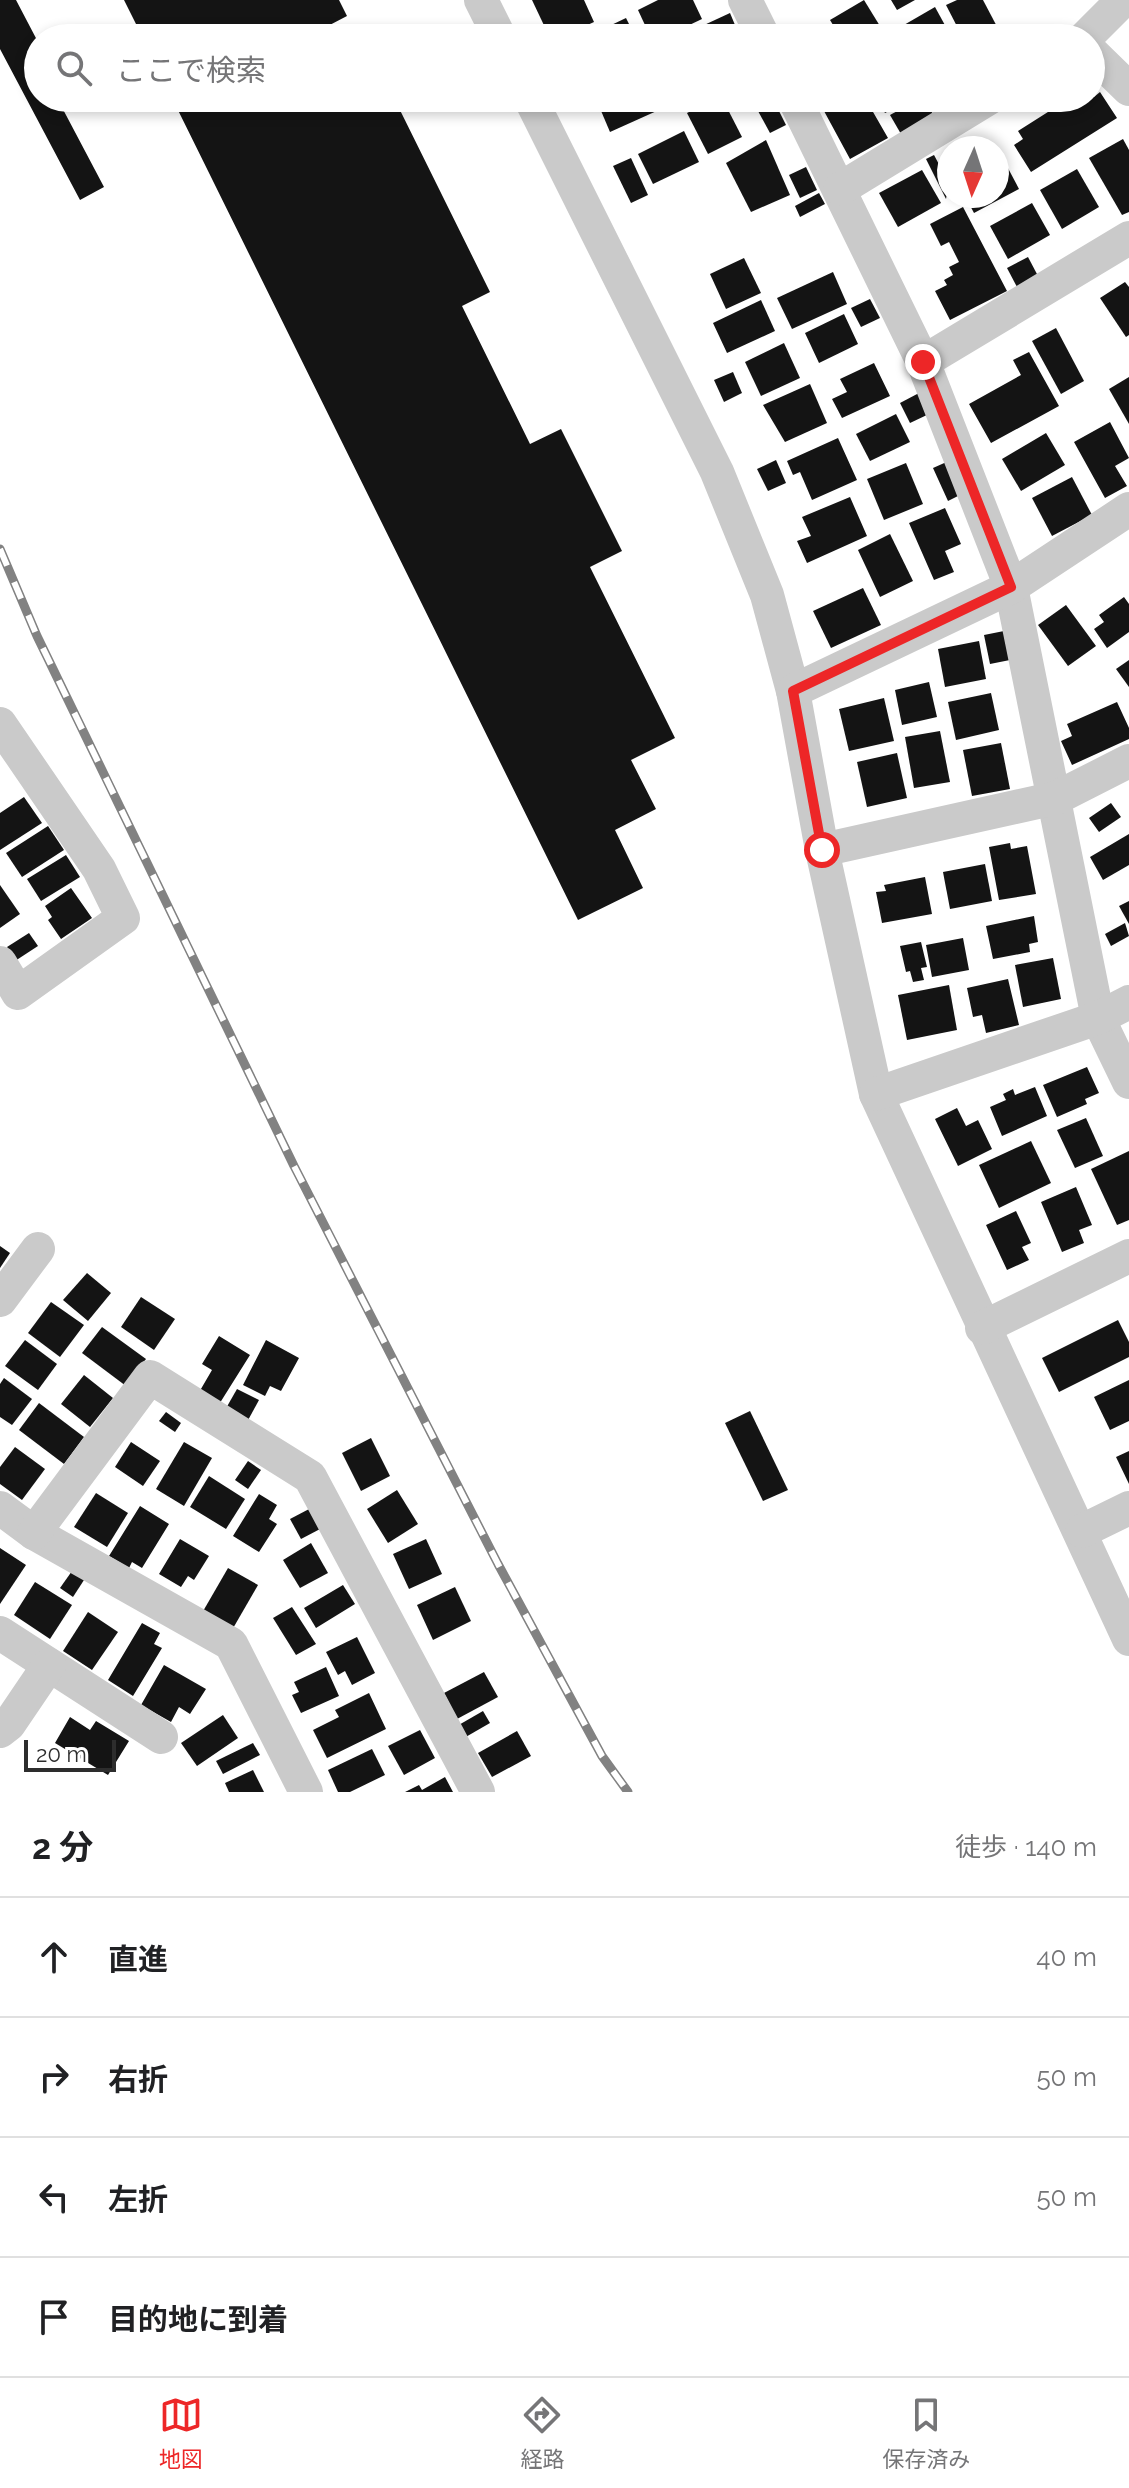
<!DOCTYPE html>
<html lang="ja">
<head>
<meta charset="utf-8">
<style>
  body { margin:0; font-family:Raleway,"Noto Sans JP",sans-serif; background:#f2f2f2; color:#202124 }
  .compass { position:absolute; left:937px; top:136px; width:72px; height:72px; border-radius:50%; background:#fff; box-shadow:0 4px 12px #0003; rotate:183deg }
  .scale { position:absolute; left:24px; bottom:20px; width:92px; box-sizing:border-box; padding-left:8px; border:4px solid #2d2d2d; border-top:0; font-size:22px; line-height:28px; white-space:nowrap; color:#2d2d2d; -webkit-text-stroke:6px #fff; paint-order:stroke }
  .stop { position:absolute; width:24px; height:24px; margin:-18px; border:6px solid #ed2627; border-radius:50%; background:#fff }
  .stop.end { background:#ed2627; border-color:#fff; box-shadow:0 2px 8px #0008 }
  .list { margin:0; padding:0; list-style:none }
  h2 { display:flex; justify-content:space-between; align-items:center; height:104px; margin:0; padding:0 32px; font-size:34px }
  h2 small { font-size:26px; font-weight:400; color:#757577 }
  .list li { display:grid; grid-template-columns:52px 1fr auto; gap:24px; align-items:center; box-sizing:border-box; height:120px; padding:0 32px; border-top:2px solid #e0e0e0 }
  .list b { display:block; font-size:30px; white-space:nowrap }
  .list em { font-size:26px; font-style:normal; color:#757577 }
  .icon { flex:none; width:44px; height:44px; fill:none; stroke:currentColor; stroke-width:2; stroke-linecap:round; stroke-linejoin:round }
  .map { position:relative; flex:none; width:1129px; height:1792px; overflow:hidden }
  .search { position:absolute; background:#fff; box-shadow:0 4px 12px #0003; left:24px; right:24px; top:24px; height:88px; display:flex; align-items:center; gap:20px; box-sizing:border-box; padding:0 28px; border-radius:44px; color:#757577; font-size:30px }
  .sheet { height:584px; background:#fff }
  nav { display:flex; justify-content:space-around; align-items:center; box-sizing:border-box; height:112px; border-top:2px solid #e0e0e0; background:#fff; font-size:22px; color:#757577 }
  nav a { display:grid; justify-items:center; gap:4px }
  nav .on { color:#ed2627 }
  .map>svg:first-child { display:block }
  .building { fill:#141414 }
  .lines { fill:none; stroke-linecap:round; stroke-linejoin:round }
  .minor { stroke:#cacaca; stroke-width:34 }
  .rail-casing { stroke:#828282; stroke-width:9 }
  .rail { stroke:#fff; stroke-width:6; stroke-dasharray:18; stroke-linecap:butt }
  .route { stroke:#ed2627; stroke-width:10 }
</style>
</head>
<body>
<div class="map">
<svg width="1129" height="1792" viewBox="0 0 1129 1792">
  <rect width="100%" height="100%" fill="#fff"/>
  <g class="building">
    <polygon points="0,0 16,0 38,42 38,98 57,98 104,187 80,200 0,49"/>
    <polygon points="124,0 339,0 347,16 324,28 329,38 143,38"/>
    <polygon points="532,0 584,0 594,22 559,38 550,38"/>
    <polygon points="658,0 693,0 702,19 662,38 651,38 638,10"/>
    <polygon points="864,0 883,31 871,38 841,38 830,20"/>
    <polygon points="891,0 915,0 897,10"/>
    <polygon points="957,0 983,0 1003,38 963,38 946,5"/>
    <polygon points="935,7 952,38 902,38 897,29"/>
    <polygon points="730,13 735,25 707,37 702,26"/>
    <polygon points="626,18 636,38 584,38"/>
    <polygon points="823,24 830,38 798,38"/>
    <polygon points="1100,92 1117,118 1031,172 1014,145 1023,139 1018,131 1070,98 1091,98 1091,93 1094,97"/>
    <polygon points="172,98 394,98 490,292 462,306 530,444 561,429 622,551 590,567 675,738 631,760 656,809 615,830 643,888 578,920"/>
    <polygon points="667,98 670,105 610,132 596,99"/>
    <polygon points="717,98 722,98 742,137 708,154 687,113"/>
    <polygon points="830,98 865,98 888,138 850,159 824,111 834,105"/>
    <polygon points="877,98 914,98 885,113"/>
    <polygon points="921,98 934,115 901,134 890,115"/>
    <polygon points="775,103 786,125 770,133 758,111"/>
    <polygon points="684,131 699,162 653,184 638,154"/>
    <polygon points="1123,139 1129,150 1129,212 1122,215 1089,158"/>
    <polygon points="766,140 790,195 751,212 726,163"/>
    <polygon points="934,155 949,183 946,199 926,159"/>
    <polygon points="1001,155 1019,189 974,213 965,196 997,196 997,157"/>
    <polygon points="631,158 648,195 631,203 613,166"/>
    <polygon points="806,167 817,190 800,198 789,175"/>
    <polygon points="1077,169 1099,207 1062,229 1040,190"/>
    <polygon points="922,170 941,203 898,227 879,193"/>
    <polygon points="819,193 825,204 800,217 795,206"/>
    <polygon points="1032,203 1050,235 1008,259 990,226"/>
    <polygon points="963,207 1007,291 950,320 935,291 947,285 944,280 953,275 949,267 959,262 949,242 941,246 930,224"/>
    <polygon points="1028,257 1038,276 1017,287 1007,268"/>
    <polygon points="744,258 761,293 726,309 710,274"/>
    <polygon points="833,272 847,304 792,329 777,298"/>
    <polygon points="1125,282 1129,287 1129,335 1126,337 1100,298"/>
    <polygon points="870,299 880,318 861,327 851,308"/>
    <polygon points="761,300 775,331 727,353 713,323"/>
    <polygon points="844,314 858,344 819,363 805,333"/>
    <polygon points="1056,328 1084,381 1061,394 1032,341"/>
    <polygon points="784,343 800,378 761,396 745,362"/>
    <polygon points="1029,352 1059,406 991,443 969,404 1021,375 1013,360"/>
    <polygon points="874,363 890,396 842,418 832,399 847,392 840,379"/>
    <polygon points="733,372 742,393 724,402 714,380"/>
    <polygon points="1129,377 1129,424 1109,389"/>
    <polygon points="810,384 827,423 785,442 763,405"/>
    <polygon points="919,393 929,414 910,423 900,403"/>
    <polygon points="896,414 910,442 870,461 856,434"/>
    <polygon points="1110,422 1129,458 1115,466 1127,486 1105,498 1074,442"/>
    <polygon points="1046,433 1065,465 1021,491 1002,459"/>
    <polygon points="838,438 857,480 812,500 800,472 793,475 787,461"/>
    <polygon points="776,460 786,483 768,491 757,469"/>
    <polygon points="951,460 966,492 948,501 933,468"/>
    <polygon points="906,463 923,504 884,520 867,479"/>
    <polygon points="1072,477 1092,515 1052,536 1032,498"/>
    <polygon points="850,497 867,536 807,563 797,541 811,536 802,517"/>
    <polygon points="945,508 961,544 945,551 954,572 934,580 909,523"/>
    <polygon points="890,534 913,581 880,597 858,550"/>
    <polygon points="863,588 881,625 831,648 813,611"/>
    <polygon points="1124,597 1129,604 1129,632 1107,648 1094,629 1104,622 1099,615"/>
    <polygon points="1066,605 1096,646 1068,666 1038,625"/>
    <polygon points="1004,631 1010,660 990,664 984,635"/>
    <polygon points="979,641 986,679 945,687 938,649"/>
    <polygon points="1129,660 1129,687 1116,669"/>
    <polygon points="929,682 937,717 902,725 895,690"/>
    <polygon points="991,693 999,730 956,740 948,702"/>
    <polygon points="884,698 894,741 849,751 839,709"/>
    <polygon points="1117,702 1129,728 1129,739 1072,765 1061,741 1072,736 1067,724"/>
    <polygon points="940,731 950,782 914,788 905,737"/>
    <polygon points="1001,743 1010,789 972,796 963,750"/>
    <polygon points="897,753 907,798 867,807 857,762"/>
    <polygon points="24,797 42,823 0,850 0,813"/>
    <polygon points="1111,803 1121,817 1099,832 1089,818"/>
    <polygon points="48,826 64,850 22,877 6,853"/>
    <polygon points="1129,834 1129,865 1103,880 1090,857"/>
    <polygon points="1010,843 1011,849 1027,846 1036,894 999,900 989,847"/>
    <polygon points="66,855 80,877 41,901 27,879"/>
    <polygon points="985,864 992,901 950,909 943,872"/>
    <polygon points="925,877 932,914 882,923 876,892 886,891 884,885"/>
    <polygon points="0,885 20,914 0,928"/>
    <polygon points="71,888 92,918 61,939 48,920 52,917 45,906"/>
    <polygon points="1129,901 1129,924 1119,906"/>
    <polygon points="1034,916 1038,942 1029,944 1030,952 993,959 986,926"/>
    <polygon points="1125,923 1129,936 1111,946 1105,934"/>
    <polygon points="29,933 38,946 15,961 7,947"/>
    <polygon points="963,938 969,970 932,977 926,945"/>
    <polygon points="921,942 927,967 921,968 924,980 913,982 910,971 906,972 900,946"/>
    <polygon points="1053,958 1061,999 1023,1007 1015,965"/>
    <polygon points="1008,979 1019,1025 986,1033 982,1015 973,1017 967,988"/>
    <polygon points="949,985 957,1030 907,1040 898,995"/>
    <polygon points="1087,1067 1099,1093 1085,1099 1087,1104 1057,1117 1043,1085"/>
    <polygon points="1035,1087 1047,1116 1002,1136 990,1107 1006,1100 1003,1094 1013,1089 1015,1095"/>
    <polygon points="957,1108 966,1126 978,1120 992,1149 958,1166 935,1119"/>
    <polygon points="1086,1118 1103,1156 1075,1168 1057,1130"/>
    <polygon points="1031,1141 1051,1183 999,1208 979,1165"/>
    <polygon points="1129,1151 1129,1220 1117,1225 1091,1169"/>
    <polygon points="1076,1187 1092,1225 1079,1230 1084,1243 1062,1252 1041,1202"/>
    <polygon points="1016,1211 1031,1243 1022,1247 1029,1260 1007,1270 986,1225"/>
    <polygon points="0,1246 10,1253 0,1268"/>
    <polygon points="87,1273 111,1293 88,1321 63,1300"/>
    <polygon points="141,1297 175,1319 154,1350 121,1327"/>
    <polygon points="51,1302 84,1325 60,1357 28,1333"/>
    <polygon points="1118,1320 1129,1342 1129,1357 1059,1392 1042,1358"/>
    <polygon points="102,1327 146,1359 126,1386 82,1353"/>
    <polygon points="219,1336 250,1355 218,1406 198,1394 212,1370 202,1364"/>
    <polygon points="25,1340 57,1364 38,1390 5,1366"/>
    <polygon points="266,1340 299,1358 281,1391 270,1386 265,1396 243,1385"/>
    <polygon points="84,1375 113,1398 90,1427 61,1404"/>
    <polygon points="4,1378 32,1399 12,1425 0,1417 0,1384"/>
    <polygon points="1129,1380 1129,1421 1110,1430 1094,1397"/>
    <polygon points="237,1389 259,1400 247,1422 225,1410"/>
    <polygon points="39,1403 84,1437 64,1464 19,1430"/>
    <polygon points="750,1411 788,1490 763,1501 725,1423"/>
    <polygon points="166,1412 181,1423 175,1432 159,1421"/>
    <polygon points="371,1438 390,1476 361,1491 342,1453"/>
    <polygon points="131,1442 160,1461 143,1486 115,1467"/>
    <polygon points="184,1442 212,1458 184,1506 156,1489"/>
    <polygon points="15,1447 45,1469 22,1500 0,1484 0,1467"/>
    <polygon points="1129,1451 1129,1484 1116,1457"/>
    <polygon points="248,1461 261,1470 248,1489 235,1480"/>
    <polygon points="209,1476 245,1499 226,1529 190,1507"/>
    <polygon points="397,1490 418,1524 388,1543 367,1509"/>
    <polygon points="96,1493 128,1513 107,1547 74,1527"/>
    <polygon points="259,1494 277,1505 269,1519 277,1524 259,1552 233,1536"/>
    <polygon points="140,1506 169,1524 142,1568 132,1562 129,1568 109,1556"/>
    <polygon points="311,1508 322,1528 301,1539 290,1519"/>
    <polygon points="180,1539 209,1556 194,1580 188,1576 181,1587 159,1574"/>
    <polygon points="426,1539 442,1574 409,1589 393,1554"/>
    <polygon points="311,1543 328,1573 300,1588 283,1560"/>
    <polygon points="0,1548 26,1565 0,1604"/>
    <polygon points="228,1568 258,1585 232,1630 202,1613"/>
    <polygon points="72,1571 84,1580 73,1597 60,1588"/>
    <polygon points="35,1582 72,1605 50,1639 14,1615"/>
    <polygon points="343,1585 355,1604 316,1628 304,1608"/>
    <polygon points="455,1587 471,1621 433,1640 417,1605"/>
    <polygon points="292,1607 316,1644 296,1655 273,1618"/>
    <polygon points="88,1612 118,1632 92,1670 63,1651"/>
    <polygon points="142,1623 160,1633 154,1644 162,1648 133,1696 108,1680"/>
    <polygon points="357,1637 375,1673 352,1685 345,1671 338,1675 326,1652"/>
    <polygon points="164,1665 206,1689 190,1714 179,1707 171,1722 141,1705"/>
    <polygon points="326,1667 339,1696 301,1713 292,1695 299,1692 294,1682"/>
    <polygon points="484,1672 498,1697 457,1719 444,1693"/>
    <polygon points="369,1693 386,1729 327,1758 313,1730 339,1717 335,1710"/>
    <polygon points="483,1711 490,1723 464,1738 457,1726"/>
    <polygon points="223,1715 238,1738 197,1766 181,1743"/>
    <polygon points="70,1717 90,1730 96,1721 129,1741 108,1775 55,1743"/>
    <polygon points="420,1730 435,1758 404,1775 388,1746"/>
    <polygon points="517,1731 531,1756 492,1777 478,1753"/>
    <polygon points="253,1743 260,1755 223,1774 216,1761"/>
    <polygon points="372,1749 385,1775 350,1792 338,1792 328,1770"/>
    <polygon points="253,1770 264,1792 229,1792 225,1783"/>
    <polygon points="445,1777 453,1792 405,1792 419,1785 422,1790"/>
  </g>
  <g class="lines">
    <g class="minor">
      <polyline points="481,0 500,38"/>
      <polyline points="745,0 764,38"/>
      <polyline points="1085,38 1123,0"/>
      <polyline points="1091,52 1129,89"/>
      <polyline points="530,98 717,472 767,595 793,691 822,850 876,1094 1129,1639"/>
      <polyline points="794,98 923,362 1011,587 1098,1018 1129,1082"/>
      <polyline points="840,189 989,98"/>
      <polyline points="923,362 1129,238"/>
      <polyline points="793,691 1011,587 1129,509"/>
      <polyline points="0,724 99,869 123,918 18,993 0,963"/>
      <polyline points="822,850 1056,798 1129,761"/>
      <polyline points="876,1094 1098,1018 1129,1002"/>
      <polyline points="0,1300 38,1249"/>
      <polyline points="982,1328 1129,1256"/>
      <polyline points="0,1508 34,1533 231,1644 306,1792"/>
      <polyline points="1082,1531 1129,1508"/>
      <polyline points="34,1533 150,1377 310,1477 478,1792"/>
      <polyline points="0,1633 161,1737"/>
      <polyline points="0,1731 9,1724 49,1665"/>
    </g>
    <g class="rail-casing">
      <polyline id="rail" points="0,549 37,636 294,1166 498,1564 602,1756 628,1792"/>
    </g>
    <use href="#rail" class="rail"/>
  </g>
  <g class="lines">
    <polyline class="route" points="822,850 793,691 1011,587 923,362"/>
  </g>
</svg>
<svg class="compass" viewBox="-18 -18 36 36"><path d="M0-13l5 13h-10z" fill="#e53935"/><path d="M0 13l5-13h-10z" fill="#757577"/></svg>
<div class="scale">20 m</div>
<div class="stop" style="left:822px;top:850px"></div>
<div class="stop end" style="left:923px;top:362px"></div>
<div class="search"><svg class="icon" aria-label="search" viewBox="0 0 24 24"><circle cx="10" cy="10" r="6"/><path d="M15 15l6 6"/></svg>ここで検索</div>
</div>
<section class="sheet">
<h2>2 分<small>徒歩 · 140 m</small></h2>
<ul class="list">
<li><svg class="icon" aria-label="ahead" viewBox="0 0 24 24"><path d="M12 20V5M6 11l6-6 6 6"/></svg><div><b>直進</b></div><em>40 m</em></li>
<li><svg class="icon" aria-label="right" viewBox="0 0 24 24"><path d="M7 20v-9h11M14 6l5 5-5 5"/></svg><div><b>右折</b></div><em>50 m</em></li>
<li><svg class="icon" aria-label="left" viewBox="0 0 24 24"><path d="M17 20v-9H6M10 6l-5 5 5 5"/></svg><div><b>左折</b></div><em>50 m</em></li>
<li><svg class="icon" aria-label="arrive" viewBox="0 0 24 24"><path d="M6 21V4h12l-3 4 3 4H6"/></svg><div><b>目的地に到着</b></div></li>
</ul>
</section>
<nav>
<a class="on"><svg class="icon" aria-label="map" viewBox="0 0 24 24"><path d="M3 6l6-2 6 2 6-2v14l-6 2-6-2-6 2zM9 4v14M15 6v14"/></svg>地図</a>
<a><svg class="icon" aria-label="directions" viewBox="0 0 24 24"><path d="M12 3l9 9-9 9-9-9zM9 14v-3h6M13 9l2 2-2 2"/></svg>経路</a>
<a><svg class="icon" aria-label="saved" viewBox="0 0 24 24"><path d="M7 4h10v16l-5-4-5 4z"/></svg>保存済み</a>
</nav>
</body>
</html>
